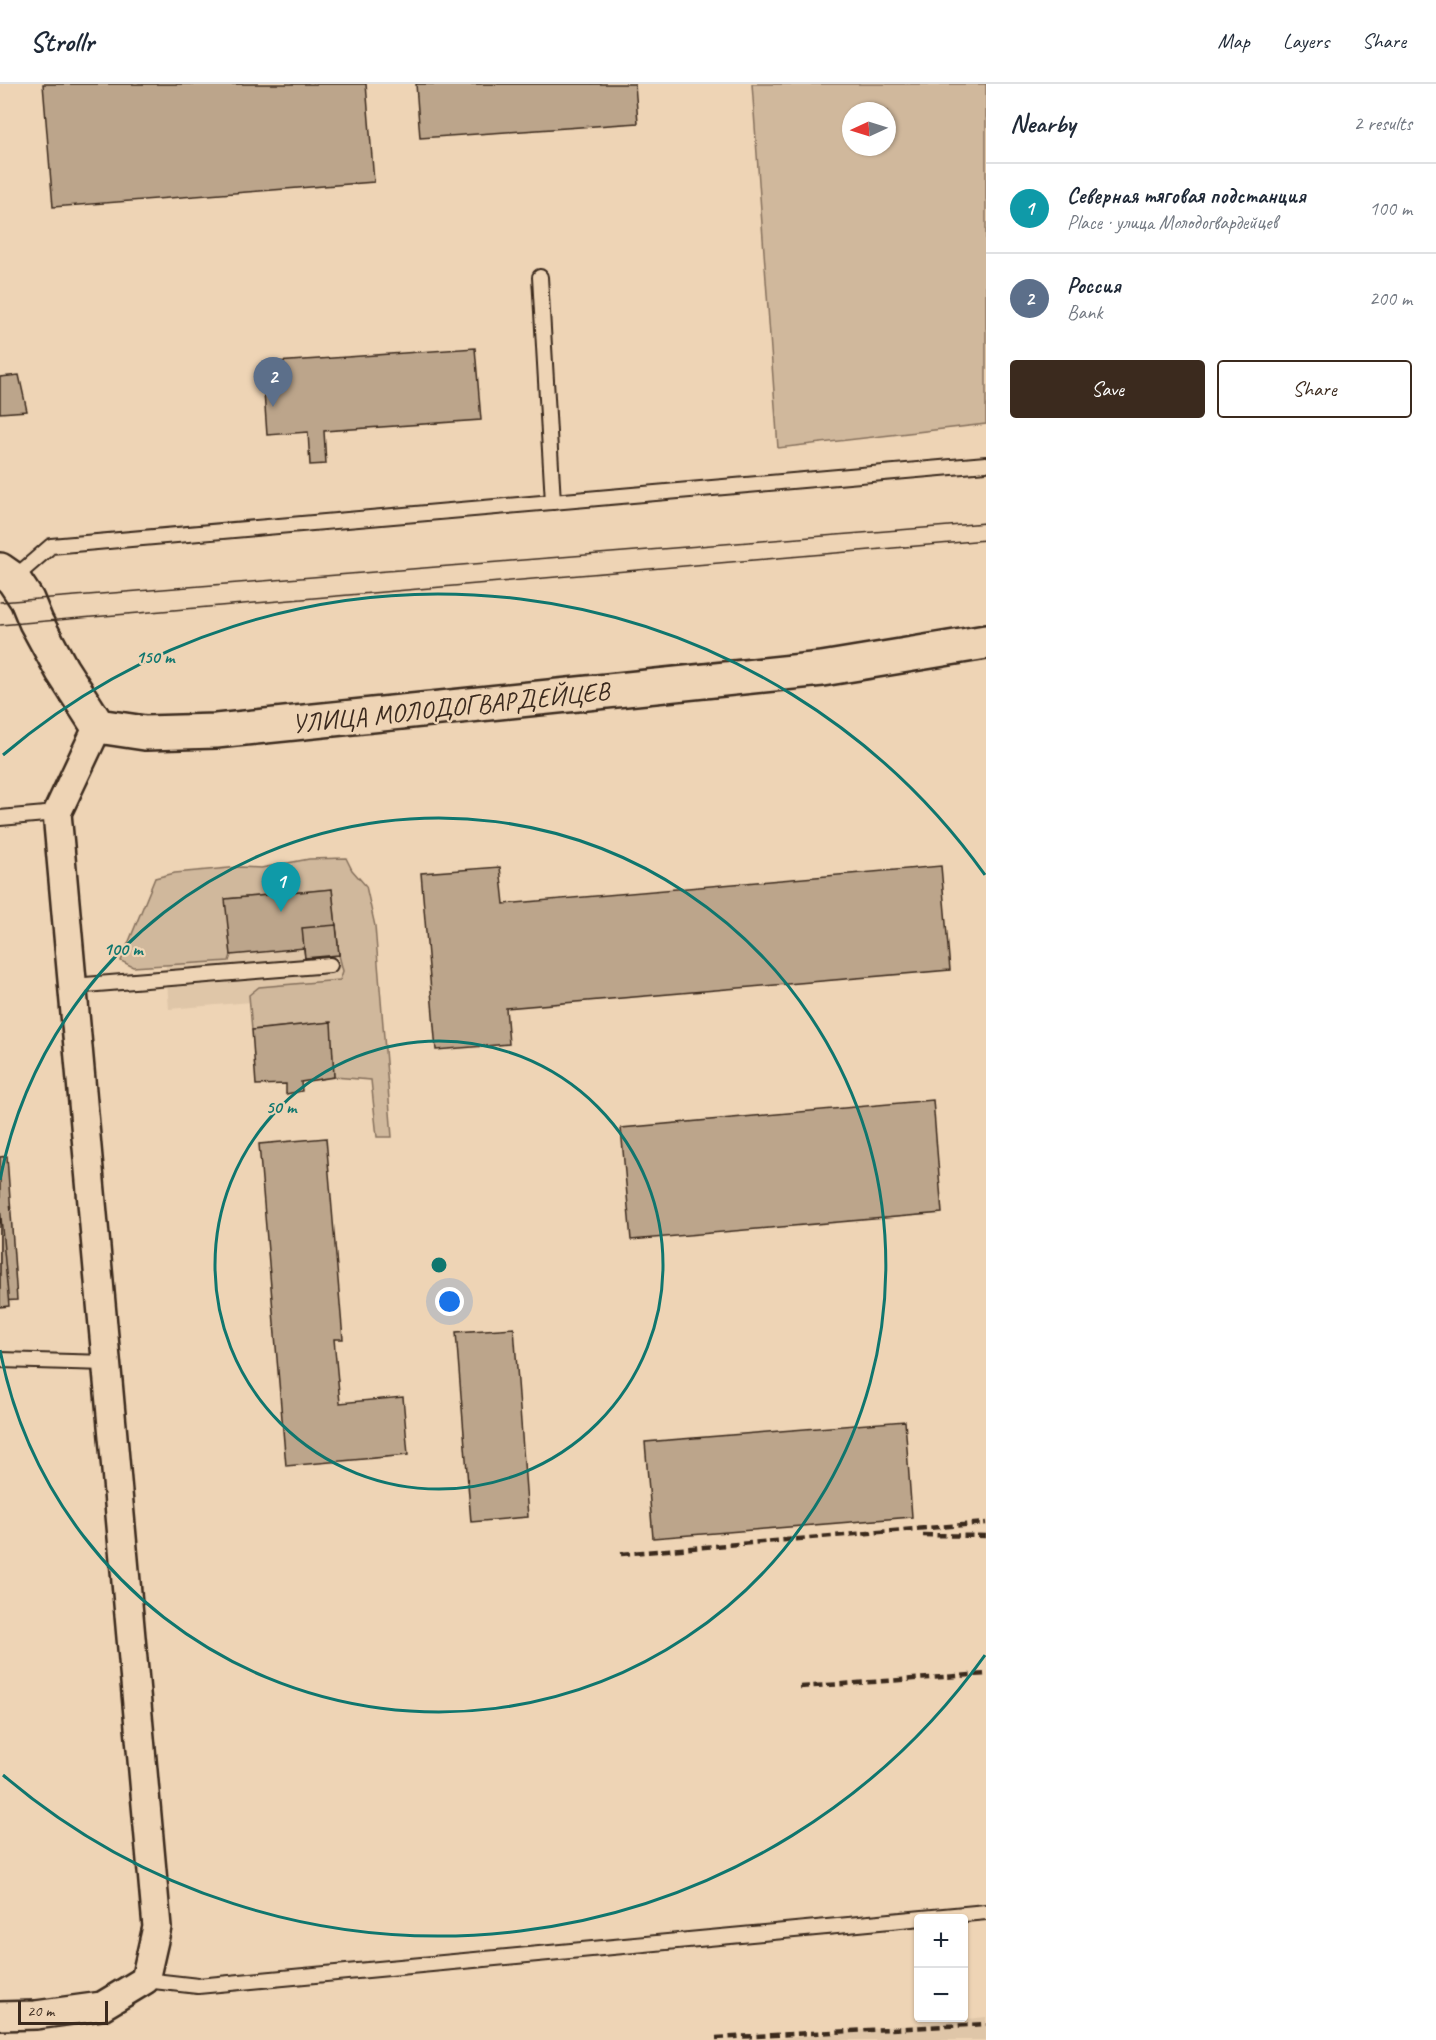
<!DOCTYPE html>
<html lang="en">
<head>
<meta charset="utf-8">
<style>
  body { margin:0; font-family:Caveat,sans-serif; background:#f6f6f7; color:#1f2937 }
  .controls { position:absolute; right:18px; bottom:18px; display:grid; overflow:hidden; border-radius:6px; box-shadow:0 2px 4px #0004 }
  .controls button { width:54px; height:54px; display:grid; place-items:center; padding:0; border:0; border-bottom:2px solid #e0e1e3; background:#fff; color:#1f2937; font:30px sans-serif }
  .compass { position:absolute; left:842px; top:18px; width:54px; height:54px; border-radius:50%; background:#fff; box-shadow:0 2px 4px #0004; rotate:266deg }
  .scale { position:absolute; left:18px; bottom:15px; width:90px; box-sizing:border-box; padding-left:6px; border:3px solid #3b2a1e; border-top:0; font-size:16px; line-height:21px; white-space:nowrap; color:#3b2a1e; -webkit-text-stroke:4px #eed4b5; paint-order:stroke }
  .you { position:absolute; left:450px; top:1218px; width:21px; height:21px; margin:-15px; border:4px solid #fff; border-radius:50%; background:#1a73e8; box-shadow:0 0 0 9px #1a73e833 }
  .badge { display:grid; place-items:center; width:39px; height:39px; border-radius:50%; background:#3b2a1e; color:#fff; font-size:20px; font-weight:700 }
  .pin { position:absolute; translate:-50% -50px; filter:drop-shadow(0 2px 3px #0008) }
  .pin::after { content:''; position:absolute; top:32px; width:21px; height:18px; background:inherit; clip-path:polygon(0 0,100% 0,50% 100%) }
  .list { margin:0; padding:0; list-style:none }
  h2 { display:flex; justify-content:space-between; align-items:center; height:78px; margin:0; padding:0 24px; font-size:26px }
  h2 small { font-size:20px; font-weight:400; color:#747a83 }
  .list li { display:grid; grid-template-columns:39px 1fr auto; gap:18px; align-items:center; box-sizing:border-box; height:90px; padding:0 24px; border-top:2px solid #e0e1e3 }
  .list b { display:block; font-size:22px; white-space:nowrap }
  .list p { margin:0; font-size:20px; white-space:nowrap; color:#747a83 }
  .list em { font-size:20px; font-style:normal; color:#747a83 }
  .actions { display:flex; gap:12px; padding:18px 24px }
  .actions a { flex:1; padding:14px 0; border:2px solid #3b2a1e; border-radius:6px; text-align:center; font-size:21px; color:#3b2a1e }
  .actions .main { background:#3b2a1e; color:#fff }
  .map { position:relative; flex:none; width:986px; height:1956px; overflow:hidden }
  header { display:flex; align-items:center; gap:36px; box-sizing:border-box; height:84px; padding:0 30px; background:#fff; border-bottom:2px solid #e0e1e3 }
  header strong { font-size:28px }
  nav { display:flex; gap:33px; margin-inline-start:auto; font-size:21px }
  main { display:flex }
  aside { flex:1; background:#fff }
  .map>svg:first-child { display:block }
  .built { fill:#dfc6a8 }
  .green { fill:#d0b89c; stroke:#86715d; stroke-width:1.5; fill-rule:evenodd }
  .building { fill:#bca58b; stroke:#3b2a1e; stroke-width:1.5 }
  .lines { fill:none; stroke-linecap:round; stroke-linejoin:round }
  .service-casing { stroke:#3b2a1e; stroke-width:18 }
  .minor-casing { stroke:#3b2a1e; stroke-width:32 }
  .tertiary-casing { stroke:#3b2a1e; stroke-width:38 }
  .service { stroke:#eed4b5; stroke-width:14 }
  .minor { stroke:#eed4b5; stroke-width:27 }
  .tertiary { stroke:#eed4b5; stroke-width:33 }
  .tram { stroke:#3b2a1e; stroke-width:1.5 }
  .rail { stroke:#3b2a1e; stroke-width:4.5; stroke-dasharray:9 4.5; stroke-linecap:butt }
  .ring { fill:none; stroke:#0f766e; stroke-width:3 }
  .labels { text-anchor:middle; stroke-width:4.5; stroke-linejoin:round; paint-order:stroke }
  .street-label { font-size:26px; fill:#3b2a1e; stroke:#eed4b5 }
  .centre { fill:#0f766e; stroke:#eed4b5; stroke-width:3 }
  .ring-label { font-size:18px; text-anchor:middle; font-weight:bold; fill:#0f766e; stroke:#eed4b5; stroke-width:4.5; stroke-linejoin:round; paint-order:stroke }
</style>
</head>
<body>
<header>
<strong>Strollr</strong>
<nav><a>Map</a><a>Layers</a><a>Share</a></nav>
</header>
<main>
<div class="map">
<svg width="986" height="1956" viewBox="0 0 986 1956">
  <rect width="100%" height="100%" fill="#eed4b5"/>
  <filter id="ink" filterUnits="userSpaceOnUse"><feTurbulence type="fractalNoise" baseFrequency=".0167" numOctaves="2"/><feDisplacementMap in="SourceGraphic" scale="12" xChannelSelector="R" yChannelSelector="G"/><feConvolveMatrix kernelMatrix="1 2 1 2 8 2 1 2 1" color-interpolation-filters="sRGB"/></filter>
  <g filter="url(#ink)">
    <g class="built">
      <polygon points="366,802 375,842 379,907 169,925 160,804"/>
      <polygon points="986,1933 986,1956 768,1956"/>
    </g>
    <g class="green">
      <path d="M752,0H986V340L778,364ZM851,27H887V63H851Z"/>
      <polygon points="346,774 352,786 366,802 375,842 392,1053 377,1053 371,996 334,993 330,938 252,946 249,911 259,903 340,896 343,887 339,871 332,805 226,815 231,871 229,877 133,883 121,877 155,794 175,789 240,783 261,784 309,775"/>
    </g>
    <g class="building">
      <polygon points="43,0 366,0 374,98 53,123"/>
      <polygon points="416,0 635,0 638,39 420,54"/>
      <polygon points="475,264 481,336 324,347 326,380 310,381 308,348 267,351 262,279"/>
      <polygon points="19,291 27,327 0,329 0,293"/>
      <polygon points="941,782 950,886 506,924 509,960 436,966 421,789 500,783 504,820"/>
      <polygon points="332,805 339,871 305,874 304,864 231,871 225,815"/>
      <polygon points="336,841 339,871 305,874 302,844"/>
      <polygon points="331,938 334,993 301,998 302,1007 286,1010 286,1000 256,1001 252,946"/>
      <polygon points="933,1016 942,1129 631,1156 621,1044"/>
      <polygon points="326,1054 343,1255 334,1255 340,1319 403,1313 408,1371 286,1382 259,1060"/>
      <polygon points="7,1072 17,1216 0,1217 0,1073"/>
      <polygon points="0,1122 9,1222 0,1223"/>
      <polygon points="514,1244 528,1433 471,1438 456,1248"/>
      <polygon points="905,1337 912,1433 653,1454 645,1358"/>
    </g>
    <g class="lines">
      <g class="service-casing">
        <g id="service">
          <polyline points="540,193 553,418"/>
          <polyline points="13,495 51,462 986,380"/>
          <polyline points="0,734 57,729"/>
          <polyline points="73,902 330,881"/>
          <polyline points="0,1276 107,1279"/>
          <polyline points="145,1896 198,1902 986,1828"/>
        </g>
      </g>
      <g class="minor-casing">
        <polyline id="minor" points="0,1932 36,1931 102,1922 145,1896 157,1843 57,729 98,642"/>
      </g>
      <g class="tertiary-casing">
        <polyline id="tertiary" points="0,486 13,495 27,516 36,538 62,586 98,642 145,649 216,647 822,585 986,558"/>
      </g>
      <use href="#service" class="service"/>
      <use href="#minor" class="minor"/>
      <use href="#tertiary" class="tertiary"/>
      <g class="tram">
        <polyline points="0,518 986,439"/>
        <polyline points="0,541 986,456"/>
      </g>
      <g class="rail">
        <polyline points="923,1451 986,1452"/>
        <polyline points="621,1470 986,1439"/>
        <polyline points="800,1603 986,1590"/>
        <polyline points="716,1954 986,1940"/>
      </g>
    </g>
  </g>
  <g class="ring">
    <circle cx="439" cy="1181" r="224"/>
    <path d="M0 1096A447 447 0 1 1 0 1266"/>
    <path d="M985 1571A671 671 0 0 1 3 1691M3 671A671 671 0 0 1 985 791"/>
  </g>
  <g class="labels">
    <g class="street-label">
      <text transform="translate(450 623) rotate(-6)" y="9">УЛИЦА МОЛОДОГВАРДЕЙЦЕВ</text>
    </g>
  </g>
  <circle cx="439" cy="1181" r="9" class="centre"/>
  <g class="ring-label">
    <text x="155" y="579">150 m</text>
    <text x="123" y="871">100 m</text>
    <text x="281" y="1029">50 m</text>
  </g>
</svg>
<div class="controls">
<button>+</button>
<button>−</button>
</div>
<svg class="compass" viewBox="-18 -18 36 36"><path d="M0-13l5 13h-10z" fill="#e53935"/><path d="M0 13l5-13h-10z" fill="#747a83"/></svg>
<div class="scale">20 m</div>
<div class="you"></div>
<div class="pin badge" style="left:281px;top:828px;background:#0f9aa8">1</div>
<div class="pin badge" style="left:273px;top:323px;background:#5c6f8a">2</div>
</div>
<aside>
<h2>Nearby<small>2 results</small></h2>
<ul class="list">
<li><span class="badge" style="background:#0f9aa8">1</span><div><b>Северная тяговая подстанция</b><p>Place · улица Молодогвардейцев</p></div><em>100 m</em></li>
<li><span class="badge" style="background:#5c6f8a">2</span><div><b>Россия</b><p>Bank</p></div><em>200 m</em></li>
</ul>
<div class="actions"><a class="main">Save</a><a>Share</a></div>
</aside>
</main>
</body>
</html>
